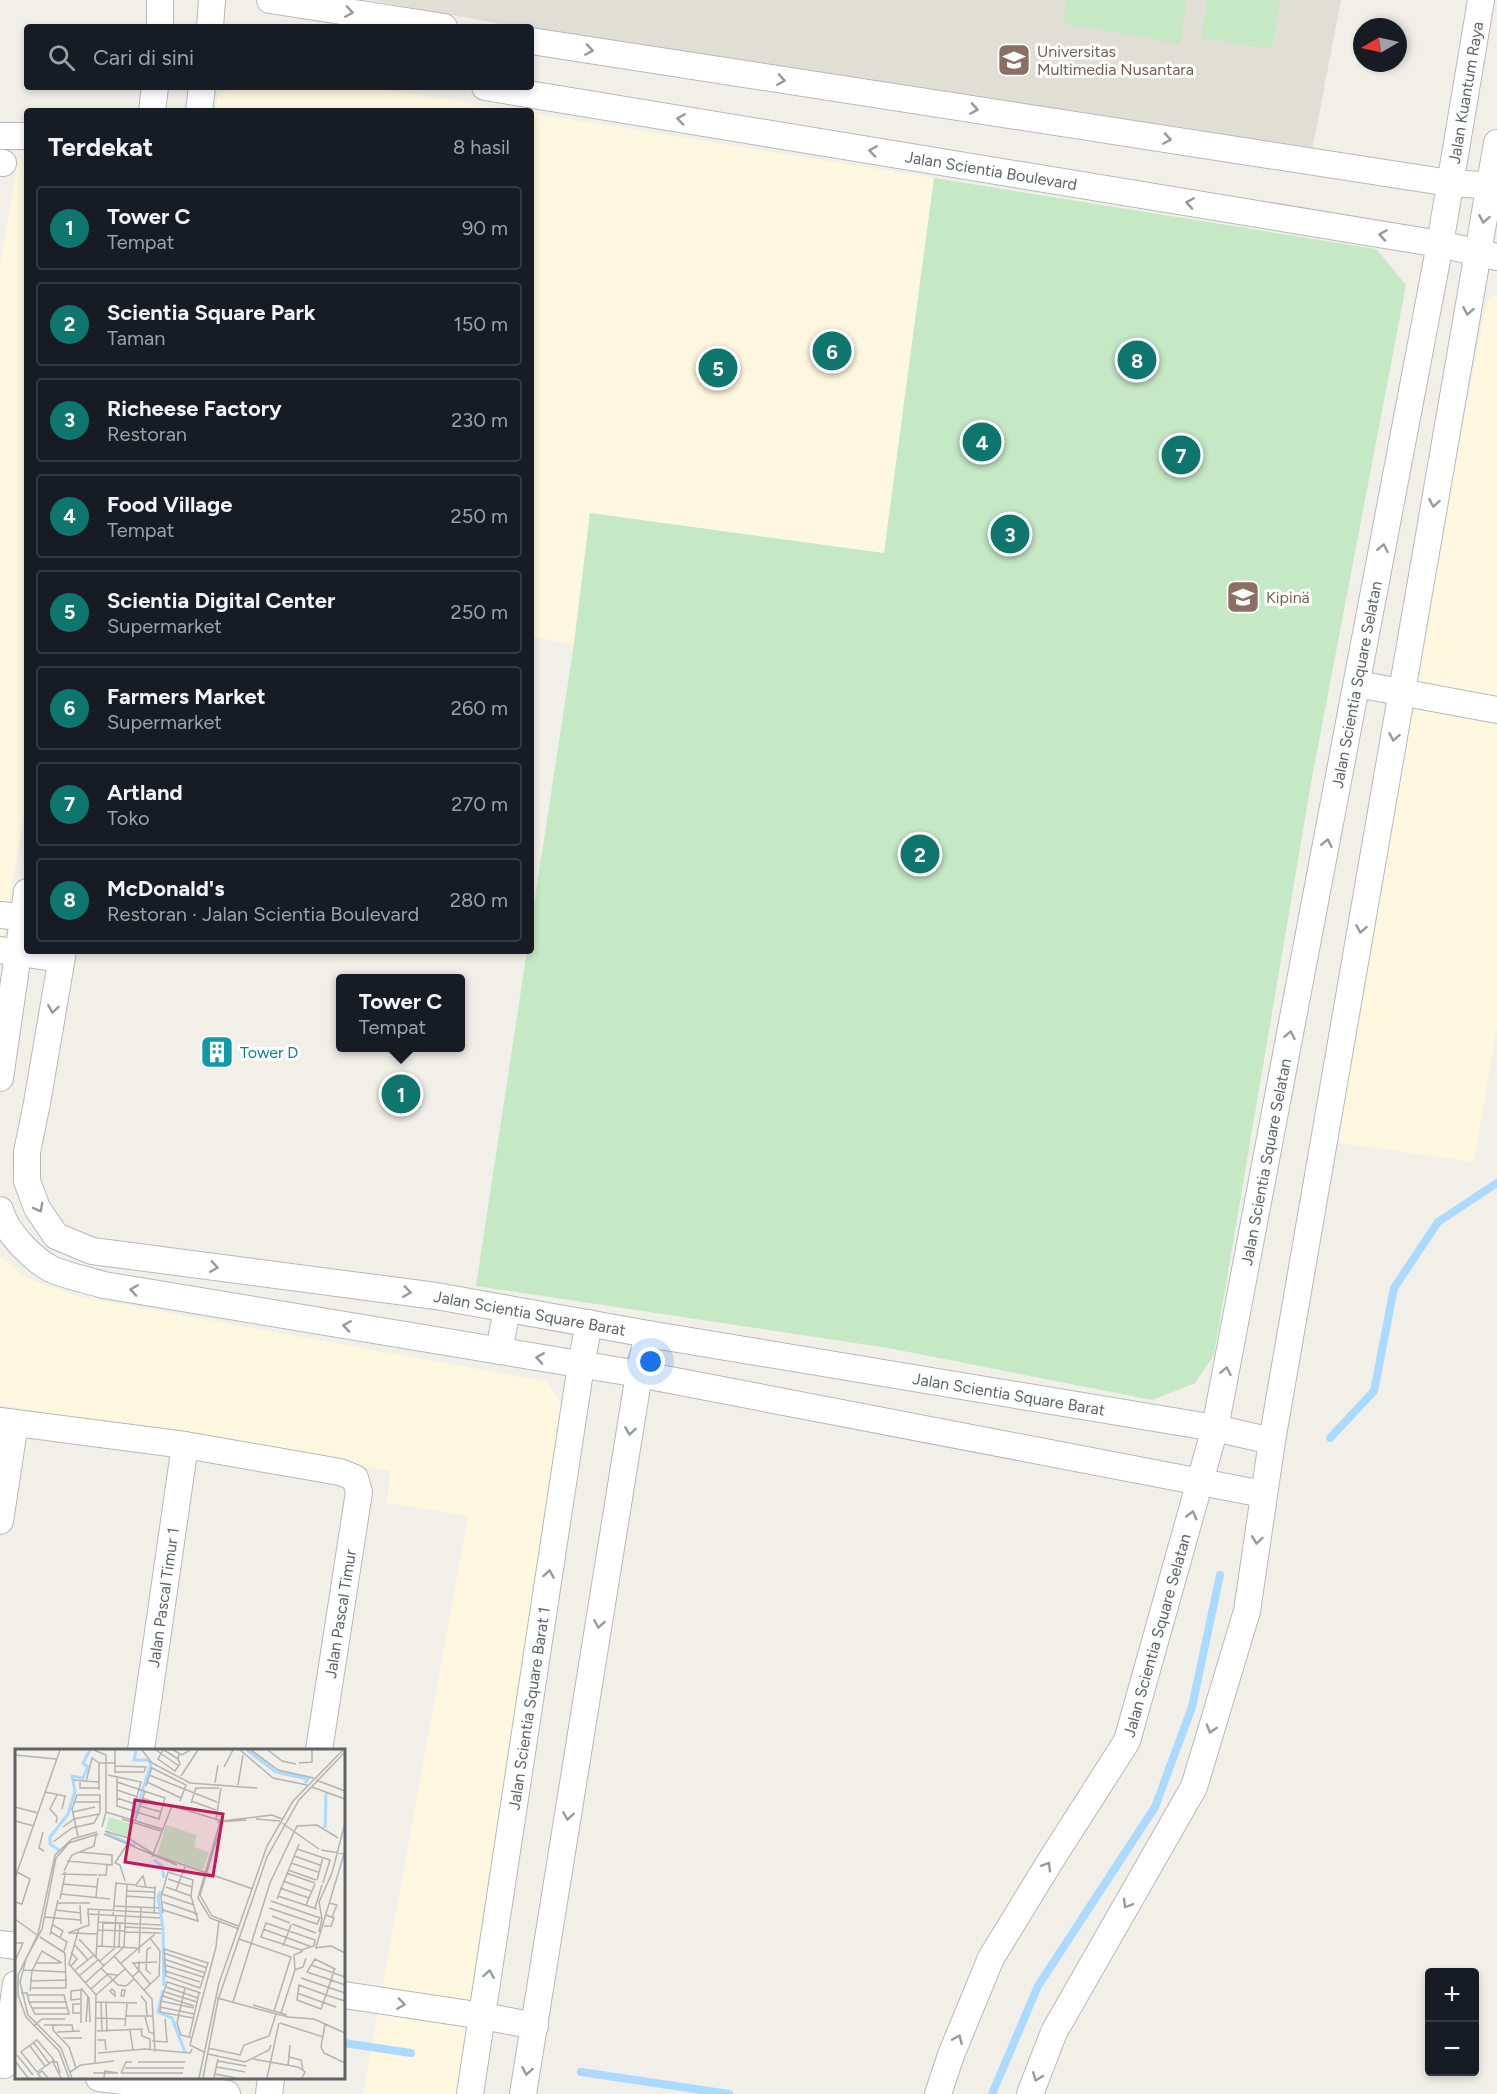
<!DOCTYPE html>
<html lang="id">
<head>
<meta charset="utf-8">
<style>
  body { margin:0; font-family:Figtree,sans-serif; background:#242831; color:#f1f3f6 }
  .controls { position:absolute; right:18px; bottom:18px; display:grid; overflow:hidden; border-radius:6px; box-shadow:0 3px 9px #0003 }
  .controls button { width:54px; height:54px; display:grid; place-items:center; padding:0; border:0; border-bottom:2px solid #363941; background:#171b24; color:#f1f3f6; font:30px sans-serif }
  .compass { position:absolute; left:1353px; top:18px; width:54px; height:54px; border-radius:50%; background:#171b24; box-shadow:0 3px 9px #0003; rotate:261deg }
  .you { position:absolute; left:651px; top:1362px; width:21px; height:21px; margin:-15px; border:4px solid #fff; border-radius:50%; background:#1a73e8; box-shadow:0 0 0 9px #1a73e833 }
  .badge { display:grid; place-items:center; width:39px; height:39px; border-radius:50%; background:#0f766e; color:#fff; font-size:20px; font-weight:700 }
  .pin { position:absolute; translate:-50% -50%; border:3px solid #fff; box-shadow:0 2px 6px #0006 }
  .popup { position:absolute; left:336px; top:974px; width:129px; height:78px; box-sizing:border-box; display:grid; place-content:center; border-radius:6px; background:#171b24; filter:drop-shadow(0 2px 4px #0005); font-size:20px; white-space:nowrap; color:#9ea1a6 }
  .popup b { font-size:22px; color:#f1f3f6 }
  .popup::after { content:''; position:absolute; left:50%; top:100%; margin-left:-12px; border:12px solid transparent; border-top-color:#171b24 }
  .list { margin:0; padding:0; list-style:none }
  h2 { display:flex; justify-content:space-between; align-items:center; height:78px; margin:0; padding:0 24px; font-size:26px }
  h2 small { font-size:20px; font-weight:400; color:#9ea1a6 }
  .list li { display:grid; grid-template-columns:39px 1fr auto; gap:18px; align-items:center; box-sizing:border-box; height:84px; margin:0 12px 12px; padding:0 12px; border:2px solid #363941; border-radius:6px }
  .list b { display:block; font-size:22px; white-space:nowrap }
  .list p { margin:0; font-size:20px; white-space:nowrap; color:#9ea1a6 }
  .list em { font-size:20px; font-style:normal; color:#9ea1a6 }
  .icon { flex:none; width:33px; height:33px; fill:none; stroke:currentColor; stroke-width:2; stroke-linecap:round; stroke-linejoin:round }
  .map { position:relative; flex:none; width:1497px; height:2094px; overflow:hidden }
  .search { position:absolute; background:#171b24; box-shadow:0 3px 9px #0003; left:24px; top:24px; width:510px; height:66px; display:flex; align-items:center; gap:15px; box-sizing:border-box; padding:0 21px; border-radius:6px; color:#9ea1a6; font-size:22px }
  .panel { position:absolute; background:#171b24; box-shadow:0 3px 9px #0003; left:24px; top:108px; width:510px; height:846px; border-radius:6px }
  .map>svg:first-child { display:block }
  .commercial { fill:#fef7e0 }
  .education { fill:#e1ded6 }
  .green { fill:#c5e8c5 }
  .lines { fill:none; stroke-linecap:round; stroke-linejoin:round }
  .stream { stroke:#aadaff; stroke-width:8 }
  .minor-casing { stroke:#b5b8bc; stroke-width:28 }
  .minor { stroke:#fff; stroke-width:26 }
  .oneway { stroke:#979a9d }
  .labels { text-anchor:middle; stroke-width:6; stroke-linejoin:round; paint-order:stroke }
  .education-label { font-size:16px; fill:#785e54; stroke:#fff; text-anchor:start }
  .street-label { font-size:16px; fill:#5f6368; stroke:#fff }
  .culture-label { font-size:16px; fill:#0d838f; stroke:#fff; text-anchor:start }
  .inset-river { fill:none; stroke:#aadaff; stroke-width:3 }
  .inset-road { fill:none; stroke:#b3b3b1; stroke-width:1.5 }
  .view { fill:#c2185b; fill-opacity:0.15; stroke:#c2185b; stroke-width:3 }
  .inset-edge { fill:none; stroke:#5f6368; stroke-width:3 }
</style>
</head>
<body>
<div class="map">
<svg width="1497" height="2094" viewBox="0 0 1497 2094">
  <rect width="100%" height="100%" fill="#f1efe8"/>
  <g class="commercial">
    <polygon points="228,87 370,87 518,111 216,111 218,96"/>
    <polygon points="531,113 934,178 884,554 590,513 574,644 531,637"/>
    <polygon points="21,144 27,145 27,799 0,954 0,265"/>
    <polygon points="1497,294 1497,1026 1474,1162 1335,1142 1391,787 1487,300"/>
    <polygon points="0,1256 24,1277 77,1296 548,1382 572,1422 460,2094 363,2094 468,1516 387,1503 390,1471 0,1405"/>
  </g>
  <polygon class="education" points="370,0 1341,0 1310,162 531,30 531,27 517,27"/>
  <g class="green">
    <polygon points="1067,0 1187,0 1180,44 1063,23"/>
    <polygon points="1207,0 1280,0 1272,49 1201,38"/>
    <polygon points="934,178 1376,249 1406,285 1311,783 1214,1355 1195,1383 1152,1400 888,1348 476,1286 527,951 531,951 531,924 574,644 590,513 884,553"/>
  </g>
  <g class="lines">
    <g class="stream">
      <polyline points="1330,1438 1374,1391 1394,1288 1438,1222 1497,1183"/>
      <polyline points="344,2043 411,2053"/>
      <polyline points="581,2072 729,2094"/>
      <polyline points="992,2094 1038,1986 1155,1807 1192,1707 1220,1575"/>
    </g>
    <g class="minor-casing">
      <g id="minor">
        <polyline points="270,0 444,27"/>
        <polyline points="160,27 160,0"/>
        <polyline points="210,27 212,0"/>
        <polyline points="531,41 1450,183 1497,186"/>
        <path id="s1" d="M485,87L1440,244L1497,257"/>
        <polyline points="152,111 155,87"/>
        <polyline points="199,111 202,87"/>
        <polyline points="0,136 27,136"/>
        <polyline points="0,163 3,163"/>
        <polyline points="1357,684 1497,710"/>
        <polyline points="0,915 27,918"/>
        <polyline points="0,950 61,959"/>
        <path id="s2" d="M63,951L37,1103L27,1152V1181L37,1208L56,1236L92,1251L436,1296L648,1334L1215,1428L1272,1441"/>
        <polyline points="0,1078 27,892"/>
        <path d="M0,1210C6,1232 31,1258 51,1269C67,1276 87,1280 104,1285L639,1374L1263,1494"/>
        <polyline points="499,1351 507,1309"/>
        <polyline points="0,1421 185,1445 340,1472 355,1478 359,1492 319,1750"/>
        <polyline points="0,1521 15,1423"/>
        <path id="s3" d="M141,1750L185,1445"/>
        <polyline points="0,1944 16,1946"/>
        <polyline points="344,1995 483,2016 535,2026"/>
        <polyline points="4,2065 16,1984"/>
        <polyline points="99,2078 227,2094"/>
        <polyline points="269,2094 271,2078"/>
        <path id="s4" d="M470,2094L581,1365L589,1323"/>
        <polyline points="523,2094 639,1374 648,1334"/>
        <path id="s5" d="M938,2094L951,2055L991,1958L1051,1860L1127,1741L1215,1428L1440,244L1481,0"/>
        <polyline points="1030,2094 1054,2032 1194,1787 1247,1611 1272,1441 1497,143"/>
      </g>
    </g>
    <use href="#minor" class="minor"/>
  </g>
  <defs><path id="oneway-chevron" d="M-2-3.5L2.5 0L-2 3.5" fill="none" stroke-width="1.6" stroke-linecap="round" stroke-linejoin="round" transform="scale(1.5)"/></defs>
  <g class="oneway">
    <use href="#oneway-chevron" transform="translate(349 12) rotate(9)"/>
    <use href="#oneway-chevron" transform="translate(589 50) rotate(9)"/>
    <use href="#oneway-chevron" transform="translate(781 80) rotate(9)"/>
    <use href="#oneway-chevron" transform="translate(974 109) rotate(9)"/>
    <use href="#oneway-chevron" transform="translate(681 119) rotate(-171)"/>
    <use href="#oneway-chevron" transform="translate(1167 139) rotate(9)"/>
    <use href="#oneway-chevron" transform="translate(873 151) rotate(-171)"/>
    <use href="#oneway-chevron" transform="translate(1190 203) rotate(-171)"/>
    <use href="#oneway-chevron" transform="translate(1484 219) rotate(100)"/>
    <use href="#oneway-chevron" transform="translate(1383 235) rotate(-171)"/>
    <use href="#oneway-chevron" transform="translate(1468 311) rotate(100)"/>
    <use href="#oneway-chevron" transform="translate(1434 503) rotate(100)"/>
    <use href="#oneway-chevron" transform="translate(1383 548) rotate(-79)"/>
    <use href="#oneway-chevron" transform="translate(1394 737) rotate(100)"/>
    <use href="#oneway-chevron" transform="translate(1327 843) rotate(-79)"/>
    <use href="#oneway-chevron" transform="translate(1361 929) rotate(100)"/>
    <use href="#oneway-chevron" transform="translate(53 1009) rotate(99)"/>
    <use href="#oneway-chevron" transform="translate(1290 1035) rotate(-79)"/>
    <use href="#oneway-chevron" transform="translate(39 1208) rotate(62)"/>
    <use href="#oneway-chevron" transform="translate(214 1267) rotate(8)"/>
    <use href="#oneway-chevron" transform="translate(134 1290) rotate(-171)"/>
    <use href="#oneway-chevron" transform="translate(407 1292) rotate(8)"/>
    <use href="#oneway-chevron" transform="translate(347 1326) rotate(-171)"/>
    <use href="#oneway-chevron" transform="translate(540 1358) rotate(-171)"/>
    <use href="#oneway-chevron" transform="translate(1226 1371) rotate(-79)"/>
    <use href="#oneway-chevron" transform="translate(630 1431) rotate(99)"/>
    <use href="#oneway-chevron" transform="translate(1192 1515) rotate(-75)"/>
    <use href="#oneway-chevron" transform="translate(1257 1540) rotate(98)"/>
    <use href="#oneway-chevron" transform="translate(549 1574) rotate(-81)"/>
    <use href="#oneway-chevron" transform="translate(599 1624) rotate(99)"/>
    <use href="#oneway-chevron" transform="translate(1211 1729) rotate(107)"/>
    <use href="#oneway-chevron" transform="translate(568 1816) rotate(99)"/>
    <use href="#oneway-chevron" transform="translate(1047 1866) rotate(-59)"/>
    <use href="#oneway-chevron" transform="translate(1127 1904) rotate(120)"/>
    <use href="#oneway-chevron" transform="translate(489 1974) rotate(-81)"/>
    <use href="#oneway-chevron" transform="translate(401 2004) rotate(8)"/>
    <use href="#oneway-chevron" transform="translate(958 2039) rotate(-67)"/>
    <use href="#oneway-chevron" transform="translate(527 2071) rotate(100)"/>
    <use href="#oneway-chevron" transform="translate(1037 2077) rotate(111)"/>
  </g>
  <defs>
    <g id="university-square" transform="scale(1.725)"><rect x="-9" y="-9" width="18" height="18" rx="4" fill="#8d6e63" stroke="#fff"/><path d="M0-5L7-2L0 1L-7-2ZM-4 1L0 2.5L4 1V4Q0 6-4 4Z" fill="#fff"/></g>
    <g id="school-square" transform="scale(1.725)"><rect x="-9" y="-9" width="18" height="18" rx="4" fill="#8d6e63" stroke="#fff"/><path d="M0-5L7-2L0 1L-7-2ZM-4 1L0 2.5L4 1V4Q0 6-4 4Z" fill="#fff"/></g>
    <g id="building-square" transform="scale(1.725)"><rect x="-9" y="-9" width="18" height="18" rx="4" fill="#0f9aa8" stroke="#fff"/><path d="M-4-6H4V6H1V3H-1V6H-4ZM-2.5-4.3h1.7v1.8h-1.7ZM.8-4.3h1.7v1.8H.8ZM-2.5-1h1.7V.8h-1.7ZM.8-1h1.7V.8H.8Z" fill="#fff"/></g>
  </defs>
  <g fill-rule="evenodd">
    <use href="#university-square" x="1014" y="60"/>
    <use href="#school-square" x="1243" y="597"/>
    <use href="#building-square" x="217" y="1052"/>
  </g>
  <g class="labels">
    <g class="education-label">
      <text x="1037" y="57">Universitas<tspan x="1037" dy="18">Multimedia Nusantara</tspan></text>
      <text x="1266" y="603">Kipinä</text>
    </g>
    <g class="street-label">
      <text dy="6" stroke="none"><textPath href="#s5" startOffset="2086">Jalan Kuantum Raya</textPath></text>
      <text dy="6" stroke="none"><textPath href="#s1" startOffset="513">Jalan Scientia Boulevard</textPath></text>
      <text dy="6" stroke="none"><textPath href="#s5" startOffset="1484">Jalan Scientia Square Selatan</textPath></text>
      <text dy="6" stroke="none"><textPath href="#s5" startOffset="998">Jalan Scientia Square Selatan</textPath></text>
      <text dy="6" stroke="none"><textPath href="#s2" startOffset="777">Jalan Scientia Square Barat</textPath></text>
      <text dy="6" stroke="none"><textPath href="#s2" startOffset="1263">Jalan Scientia Square Barat</textPath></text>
      <text dy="6" stroke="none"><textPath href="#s3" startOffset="154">Jalan Pascal Timur 1</textPath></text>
      <text transform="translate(340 1614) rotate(-81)" y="6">Jalan Pascal Timur</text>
      <text dy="6" stroke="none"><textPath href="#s5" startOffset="512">Jalan Scientia Square Selatan</textPath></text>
      <text dy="6" stroke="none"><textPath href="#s4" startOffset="390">Jalan Scientia Square Barat 1</textPath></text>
    </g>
    <g class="culture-label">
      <text x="240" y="1058">Tower D</text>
    </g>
  </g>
  <g transform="translate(15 1749)">
    <rect width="330" height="330" fill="#f1efe8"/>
    <path d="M94,68L116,75L112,88L91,80ZM151,76L182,86L179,98L194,103L188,121L142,106Z" fill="#c5e8c5"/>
    <path class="inset-river" d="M232,1L261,23L293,30L290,34M119,68L136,15L133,11H119L121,1M310,79L311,44M91,84L120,97M44,101L35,95V88L53,65L60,42L57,27L68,29L73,18L68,14L75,1M139,111L147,117L149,129M146,142L143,148L148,179L149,237M148,241L143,263L157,269L170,303"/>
    <path class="inset-road" d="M79,1L91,6V63L87,78M100,1V24M127,1L137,14L175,34L242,39M141,1L164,17M148,1L143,10L160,22L165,15L163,10M149,1L163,10L164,5M158,1L167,6L175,1M225,1L258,29L292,36M236,1L263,21L299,29M253,1L267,12L281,15M0,6L41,10M284,14L297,13V1M100,17L131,18L129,23H100M209,18L218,1M137,19L171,36L165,52M93,26L126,33L115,72M134,26L202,53M102,27V57L144,70L150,49L102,33M166,27L183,1M58,31L84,33M301,31L330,42M65,33V39H84M71,33L77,9L84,14H100M132,33L166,49M200,34L203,16M223,36L228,6M131,37L137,18M297,38L330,50M84,41V14M102,41L123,48M30,43L50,47L47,60M102,49L120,55M127,49L148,56M176,52L201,61M60,53H85M176,54L181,39H204M125,57L146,63M0,58L23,64M58,63L80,58M91,63L147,80M107,70L146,82M201,70L206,39M241,70L265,72M0,72L19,77M120,72L130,42M202,73L231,71M205,73L183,149L195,169L224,180M207,73L185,146L197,167L223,177M41,74L42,68L35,60L42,46M267,74L304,100M48,78L59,70L84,65M90,82L113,89L140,106L238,140M28,83L24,99L29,102M89,85L162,116M38,93L57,79L61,78L79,74L85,63V46H62L57,60L63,87M282,100L315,111L308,134M306,101L330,105M279,107L305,116M137,108L157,57L207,72L257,66L267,70M52,112L97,116V106L64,103M276,114L303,123M273,121L301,131M49,122L57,106L79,97L81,86M51,123L48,125L82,126M271,124L300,134M83,126H91L92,116M0,129L45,1M153,130L177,138M302,131L308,108M110,132L105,116L100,114L113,94M268,132L296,142M47,135L82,138M121,137L140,139M151,138L176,147M265,139L294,149M161,141L170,118M112,142L140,143M46,145L95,150M147,145L179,156M111,147L140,149M263,147L302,160M81,148L83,129M45,150L50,126M262,150L284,95M0,153L7,155L15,130L2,123M148,153L183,165M42,154H75M314,154L322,156L317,168M65,156L66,175M291,156L300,135M99,157L144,159M254,159L302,175L305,169L256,152M300,159L307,136M40,161L66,164M148,164L146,148L153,123L178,131L176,147L183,172L148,161M72,165L145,169M139,165L140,137M98,167L101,134L121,136L128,127L131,138M257,167L275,174M29,168L66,171M0,170L22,186M83,173L146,176M251,174L300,191L299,197L286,201L246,188ZM277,175L301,184M38,176L48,182L45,188M309,177H316L319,169L311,166M110,178L147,180M64,179L54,215L81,246M248,180L297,198M83,181L110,182M36,183L52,193L49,202M110,183L146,184M304,183L307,170L304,153L317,124L330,74M53,184L74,176L73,160L144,164M53,184L82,185M35,186L43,151M25,188L50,204M64,190L89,217M224,190L276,208L259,262M0,194H8L0,212M59,195L73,211M82,197L122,199M87,197L88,173M268,197L276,176M99,198L101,167M104,198L105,173M301,198L329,105M300,199L316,197L330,204M149,200L193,214L185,239L151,227ZM288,202L279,206L280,221L288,218L291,209M124,204L126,158M149,204L192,219M99,207L137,250L140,303M81,208L84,160M149,210L190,224M85,212L101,198M20,214H45M105,215L140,185M150,216L188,228M296,216L330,228M56,217L62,210L56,203M86,219L103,236L111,237L119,230M8,221L51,223M59,222L79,206M150,222L185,233M136,225L131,221L132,201L136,198M64,227L83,211M117,228L124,222V212M286,229L330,244M15,232L52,231M70,234L109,198L112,135M135,235L118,214L142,213M330,236L316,231L292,223L300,210L320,220L319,221L316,231L311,246L306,260L282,251L284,236L311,246L330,252M151,238L183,249M15,239H51L50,204M66,239L74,249L75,273M170,239L162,274L166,286L177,289M76,240L93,225L102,226M97,240L100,243V247L95,242ZM65,241L56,242V251L65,250M107,241H110L109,247H106ZM129,241L144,227L145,202L135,189M15,242L17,222L27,202L47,214M150,243L182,253M6,244H12L14,253L20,265H54L49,246H13M282,244L321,258M81,246L110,220M126,247L131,253L132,268M148,247L179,257M202,249L273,268L299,270L330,284M146,252L179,259M14,253H52M81,253L122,254M86,253L87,283M91,253L92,283M218,253L255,134L282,77L302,76L323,89M65,255H58V264H65M238,256L272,266M145,258L179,265M17,259H53M266,264L280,221M111,267H138M130,268L134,283L140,285M81,269L111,270M178,269L145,263L146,252L152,233L186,244M71,273L73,247M66,274V240M265,274L308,288M310,275L306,298L309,304L330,314M20,276L27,270H50M29,276H57L58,282M38,276V281L54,298L61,319M110,277L112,255M126,280L127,287L135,290V300M115,281L118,301M82,282L128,280M42,283L65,282M48,289H67M174,289L184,244M22,291L39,311L22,323L6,303ZM82,291H90L91,301M137,292L152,293L150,270M19,294L34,314M15,297L30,317M193,299L225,306L229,296L254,287L261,265M189,303L175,296L201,198L204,171M83,304L130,300L175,304L177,300M193,305L230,313L254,301L256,296M2,306L18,326M274,308L286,311L288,321M238,310L283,318L290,323L287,329M0,312L13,329M203,312L231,317M123,313H170M80,314L81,246M273,317L275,296M202,318L230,323M110,319H169M55,323L66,316L99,312M45,324L42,313H38L46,329M78,324H103M106,324H168M106,324L111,313H117M200,325L221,329M26,329L23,325L27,322L33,329M54,329L44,302L11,268L3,246V226L23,185L40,106L57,90L82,83M57,329L46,299L13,266L5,233L11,210L27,180L41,109L54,94L83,85M89,329L90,322L103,324M184,329L204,234L252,97L278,52L328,1M188,329L203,251L252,108L284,51L330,3M199,329L203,310M252,329L264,274"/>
    <path class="view" d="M120,51L208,65L198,127L110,113Z"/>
    <rect width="330" height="330" class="inset-edge"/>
  </g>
</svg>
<div class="controls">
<button>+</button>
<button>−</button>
</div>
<svg class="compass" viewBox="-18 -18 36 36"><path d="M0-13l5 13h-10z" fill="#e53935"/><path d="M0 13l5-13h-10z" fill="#9ea1a6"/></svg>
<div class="you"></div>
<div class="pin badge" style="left:401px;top:1094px">1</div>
<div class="popup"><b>Tower C</b>Tempat</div>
<div class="pin badge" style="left:920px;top:854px">2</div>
<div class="pin badge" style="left:1010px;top:534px">3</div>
<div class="pin badge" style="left:982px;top:442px">4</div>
<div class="pin badge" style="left:718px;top:368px">5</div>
<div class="pin badge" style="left:832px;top:351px">6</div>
<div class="pin badge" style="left:1181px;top:455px">7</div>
<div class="pin badge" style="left:1137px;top:360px">8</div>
<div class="search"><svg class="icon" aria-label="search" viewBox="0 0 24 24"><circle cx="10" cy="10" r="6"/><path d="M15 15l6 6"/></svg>Cari di sini</div>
<section class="panel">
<h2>Terdekat<small>8 hasil</small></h2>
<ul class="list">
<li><span class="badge">1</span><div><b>Tower C</b><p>Tempat</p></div><em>90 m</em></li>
<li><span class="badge">2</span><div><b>Scientia Square Park</b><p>Taman</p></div><em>150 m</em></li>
<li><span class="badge">3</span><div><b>Richeese Factory</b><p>Restoran</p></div><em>230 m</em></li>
<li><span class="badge">4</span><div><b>Food Village</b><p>Tempat</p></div><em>250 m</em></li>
<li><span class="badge">5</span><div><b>Scientia Digital Center</b><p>Supermarket</p></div><em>250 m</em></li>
<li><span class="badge">6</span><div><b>Farmers Market</b><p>Supermarket</p></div><em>260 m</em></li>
<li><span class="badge">7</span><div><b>Artland</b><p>Toko</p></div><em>270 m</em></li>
<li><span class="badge">8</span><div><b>McDonald's</b><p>Restoran · Jalan Scientia Boulevard</p></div><em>280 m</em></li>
</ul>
</section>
</div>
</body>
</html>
